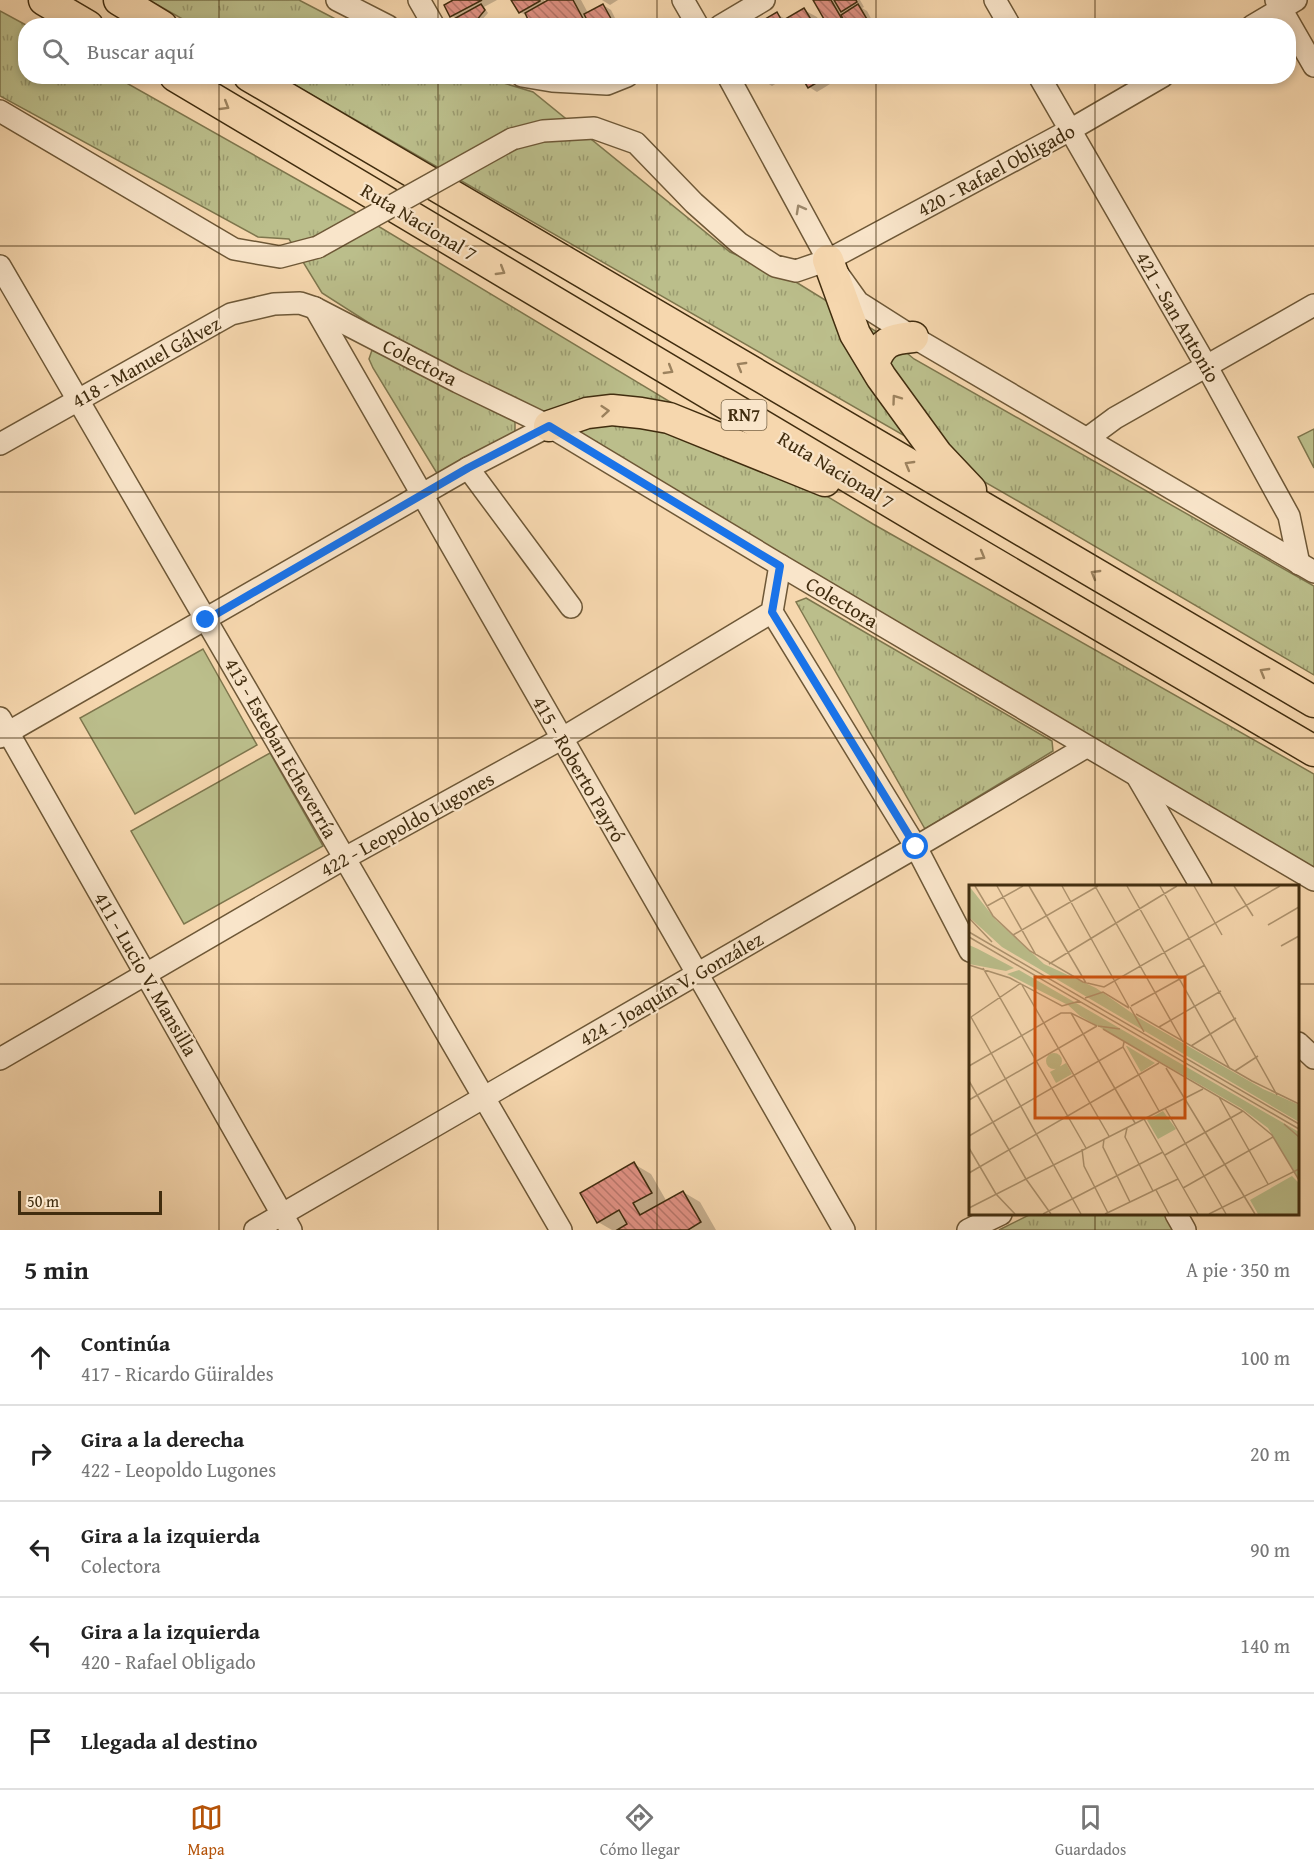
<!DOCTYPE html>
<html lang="es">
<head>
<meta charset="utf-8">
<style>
  body { margin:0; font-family:"Gentium Book Plus",serif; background:#f6f6f6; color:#222 }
  .scale { position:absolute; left:18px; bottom:15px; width:144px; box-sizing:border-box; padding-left:6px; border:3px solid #412d0f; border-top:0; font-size:16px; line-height:21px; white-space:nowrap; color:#412d0f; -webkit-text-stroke:4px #f9e5ca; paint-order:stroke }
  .stop { position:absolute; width:18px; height:18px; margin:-14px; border:4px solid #1a73e8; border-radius:50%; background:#fff }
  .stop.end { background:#1a73e8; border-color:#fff; box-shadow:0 2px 6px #0008 }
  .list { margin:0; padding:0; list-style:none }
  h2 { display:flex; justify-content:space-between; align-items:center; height:78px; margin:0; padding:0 24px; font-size:26px }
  h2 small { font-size:20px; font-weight:400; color:#767676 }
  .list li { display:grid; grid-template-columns:39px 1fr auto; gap:18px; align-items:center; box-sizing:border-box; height:96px; padding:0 24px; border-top:2px solid #e0e0e0 }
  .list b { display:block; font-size:22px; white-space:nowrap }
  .list p { margin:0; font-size:20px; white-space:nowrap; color:#767676 }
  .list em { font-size:20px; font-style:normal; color:#767676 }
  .icon { flex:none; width:33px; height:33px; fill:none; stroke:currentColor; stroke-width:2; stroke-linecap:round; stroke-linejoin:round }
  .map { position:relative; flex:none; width:1314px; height:1230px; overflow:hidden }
  .search { position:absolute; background:#fff; box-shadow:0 3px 9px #0003; left:18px; right:18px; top:18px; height:66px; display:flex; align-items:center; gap:15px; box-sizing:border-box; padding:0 21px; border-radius:24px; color:#767676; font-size:22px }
  .sheet { height:558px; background:#fff }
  nav { display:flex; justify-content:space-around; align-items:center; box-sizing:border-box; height:84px; border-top:2px solid #e0e0e0; background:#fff; font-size:16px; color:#767676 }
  nav a { display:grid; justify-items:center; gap:3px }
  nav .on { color:#b45309 }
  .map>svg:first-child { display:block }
  .grass { fill:url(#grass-tufts); stroke:#7e764d; stroke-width:1.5 }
  .park { fill:#bbbe8b; stroke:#7e764d; stroke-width:1.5 }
  .shadow { fill:#0003 }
  .building { fill:url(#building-back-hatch); stroke:#412d0f; stroke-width:1.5 }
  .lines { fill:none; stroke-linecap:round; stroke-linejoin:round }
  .minor-casing { stroke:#6e5837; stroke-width:24 }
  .highway-casing { stroke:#412d0f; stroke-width:33 }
  .minor { stroke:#f9e5ca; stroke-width:21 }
  .highway { stroke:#f6d7ae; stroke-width:30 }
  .minor-bridge-casing { stroke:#6e5837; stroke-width:24; stroke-linecap:butt }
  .minor-bridge { stroke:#f9e5ca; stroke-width:21 }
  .oneway { stroke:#9c825e }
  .oneway2 { stroke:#9d896c }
  .route { stroke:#1a73e8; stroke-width:8 }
  .grid { fill:none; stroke:#412d0f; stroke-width:1.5; stroke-opacity:0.55 }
  .labels { text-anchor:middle; stroke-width:4.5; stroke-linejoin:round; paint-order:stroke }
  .shield { fill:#f9e5ca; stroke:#786447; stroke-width:1.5 }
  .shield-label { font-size:18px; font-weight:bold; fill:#412d0f }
  .street-label { font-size:20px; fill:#412d0f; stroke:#f9e5ca }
  .inset-road { fill:none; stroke:#ae936e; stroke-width:1.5 }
  .view { fill:#cf520c; fill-opacity:0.15; stroke:#cf520c; stroke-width:3 }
  .inset-edge { fill:none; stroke:#412d0f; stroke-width:3 }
</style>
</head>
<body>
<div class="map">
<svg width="1314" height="1230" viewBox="0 0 1314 1230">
  <defs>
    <pattern id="grass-tufts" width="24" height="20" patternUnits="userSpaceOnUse" patternTransform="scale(1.5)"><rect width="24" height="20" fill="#bbbe8b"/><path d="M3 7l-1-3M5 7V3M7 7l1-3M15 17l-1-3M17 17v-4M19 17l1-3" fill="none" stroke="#9a9b70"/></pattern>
    <pattern id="building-back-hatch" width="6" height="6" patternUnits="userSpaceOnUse" patternTransform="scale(1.5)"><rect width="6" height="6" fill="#de9082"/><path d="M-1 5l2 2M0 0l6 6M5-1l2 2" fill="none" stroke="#b67669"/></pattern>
  </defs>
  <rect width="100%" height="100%" fill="#f6d7ae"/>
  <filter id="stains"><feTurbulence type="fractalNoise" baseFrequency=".00333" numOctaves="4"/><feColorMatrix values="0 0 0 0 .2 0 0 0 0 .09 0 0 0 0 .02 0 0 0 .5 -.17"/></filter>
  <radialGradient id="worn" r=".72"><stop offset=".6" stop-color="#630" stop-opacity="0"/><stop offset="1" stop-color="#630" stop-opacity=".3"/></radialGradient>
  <g class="grass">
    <polygon points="149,0 299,0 347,25 193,25"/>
    <polygon points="0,11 26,25 26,76 116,77 353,211 873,524 1314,774 1314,879 394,339 322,293 289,239 258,237 0,96"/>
    <polygon points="281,77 484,77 533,92 730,252 791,279 895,343 914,359 1314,586 1314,675 1023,504"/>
    <polygon points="372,350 515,420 515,432 438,475 373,368 369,359"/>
    <polygon points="806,598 1052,741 1053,751 925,829 796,602"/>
    <polygon points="1031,1214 1166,1214 1175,1230 999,1230"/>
  </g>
  <g class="park">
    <polygon points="1314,429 1314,468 1298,437"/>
    <polygon points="203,649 257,745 135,814 80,718"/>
    <polygon points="270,753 323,846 184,924 131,831"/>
  </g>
  <g class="shadow">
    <polygon points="456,0 497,0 484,7 488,13 480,22 474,26 457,26 457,19 452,16"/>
    <polygon points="514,0 544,0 546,3 551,0 581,0 588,13 603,5 611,10 619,26 533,26 529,17 520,12"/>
    <polygon points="602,0 618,0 610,5"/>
    <polygon points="814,0 860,0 864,7 862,8 867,11 875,26 829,26"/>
    <polygon points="804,10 817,17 822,26 756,26 777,14 787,20"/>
    <polygon points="761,76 770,76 766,79 766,83 776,76 788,76 772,86 764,81"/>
    <polygon points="803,76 832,76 835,81 817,92 809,87"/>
    <polygon points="634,1164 651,1174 667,1202 683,1192 700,1202 716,1230 612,1230 598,1222"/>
  </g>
  <g class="building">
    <polygon points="453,0 482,0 450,17 444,5"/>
    <polygon points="511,0 540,0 540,1 519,13"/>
    <polygon points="548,0 573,0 587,26 531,26 525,13"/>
    <polygon points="813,0 831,0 842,19 828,26"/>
    <polygon points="834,0 856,0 857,2 841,12"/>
    <polygon points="481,4 485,10 476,21 467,26 455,26 452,20"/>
    <polygon points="603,4 615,26 590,26 584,14"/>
    <polygon points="858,4 871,26 847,26 841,15"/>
    <polygon points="804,8 812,21 805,26 753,26 777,12 782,21"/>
    <polygon points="801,76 828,76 808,88"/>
    <polygon points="634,1162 652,1193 633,1203 640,1215 683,1191 701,1222 688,1230 617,1230 627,1224 619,1210 597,1223 580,1193"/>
  </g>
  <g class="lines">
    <g class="minor-casing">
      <g id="minor">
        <polyline points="337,0 388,26"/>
        <polyline points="419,0 434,26"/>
        <polyline points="683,0 698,26"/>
        <polyline points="995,0 1010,26"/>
        <polyline points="1276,0 1314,66"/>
        <polyline points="720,26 764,0"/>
        <polyline points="1252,26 1296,0"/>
        <polyline points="522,76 552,81 607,84 627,76"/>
        <polyline points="728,76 828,260 858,302 913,337 1314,572"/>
        <polyline points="1039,76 1207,367 1289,516 1299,564"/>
        <polyline points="0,111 234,249 280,257 318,247"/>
        <polyline points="512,139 543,131 594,128 636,143 694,203 739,243 775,266 796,271 828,260 1070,130 1163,76"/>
        <polyline points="0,266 561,1230"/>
        <path d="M315,308C489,617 669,922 844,1230"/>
        <polyline points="1088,438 1115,418 1314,305"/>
        <polyline points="0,444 231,314 274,304 300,303 315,308 458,382 549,426 780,565 1314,880"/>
        <polyline points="468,468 571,607"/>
        <polyline points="772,612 916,847 970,951"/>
        <polyline points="0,718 291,1230"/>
        <polyline points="0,737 468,468 549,426"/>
        <polyline points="1138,778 1201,886"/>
        <polyline points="1298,1043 1314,1058"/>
        <polyline points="0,1059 345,858 561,739 772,612 780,565"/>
        <polyline points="1176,1214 1185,1230"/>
        <polyline points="255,1230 916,847 1086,747"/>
        <polyline points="968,1230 1001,1214"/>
      </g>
    </g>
    <g class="highway-casing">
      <g id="highway">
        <polyline points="44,0 88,26"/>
        <polyline points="119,0 162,26"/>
        <polyline points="175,76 946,535 1314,751"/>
        <polyline points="249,76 1314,702"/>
        <polyline points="828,260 855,334 881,377 937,454 971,490"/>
        <path d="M874,363C882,342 890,339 913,337"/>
        <polyline points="549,426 587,413 612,410 641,413 669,418 825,481"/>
      </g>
    </g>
    <use href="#minor" class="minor"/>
    <use href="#highway" class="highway"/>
    <g class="minor-bridge-casing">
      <polyline id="minor-bridge" points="318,247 512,139"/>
    </g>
    <use href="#minor-bridge" class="minor-bridge"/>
  </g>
  <defs><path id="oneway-chevron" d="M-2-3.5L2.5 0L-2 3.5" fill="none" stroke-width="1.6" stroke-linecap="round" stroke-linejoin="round" transform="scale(1.5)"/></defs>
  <g class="oneway">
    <use href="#oneway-chevron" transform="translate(225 106) rotate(31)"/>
    <use href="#oneway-chevron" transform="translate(501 271) rotate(31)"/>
    <use href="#oneway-chevron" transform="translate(741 366) rotate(-150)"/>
    <use href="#oneway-chevron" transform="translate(669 370) rotate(31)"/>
    <use href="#oneway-chevron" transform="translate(896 399) rotate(-126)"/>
    <use href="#oneway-chevron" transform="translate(605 411) rotate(-5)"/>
    <use href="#oneway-chevron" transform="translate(909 465) rotate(-150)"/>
    <use href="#oneway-chevron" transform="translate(981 556) rotate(30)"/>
    <use href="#oneway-chevron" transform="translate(1095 574) rotate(-150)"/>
    <use href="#oneway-chevron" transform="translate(1264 672) rotate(-150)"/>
  </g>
  <use class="oneway2" href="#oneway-chevron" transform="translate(800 209) rotate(-119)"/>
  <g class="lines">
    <polyline class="route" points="206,620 468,468 549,426 780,566 772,612 916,847"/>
  </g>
  <path class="grid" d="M219,0V26M438,0V26M657,0V26M876,0V26M1095,0V26M219,76V1230M438,76V1230M657,76V1230M876,76V1230M1095,76V886M0,246H1314M0,492H1314M0,738H1314M0,984H970M1298,984H1314M1095,1214V1230"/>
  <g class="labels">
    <rect class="shield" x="721.5" y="400" width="45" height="30" rx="4.5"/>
    <g class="shield-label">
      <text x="744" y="421">RN7</text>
    </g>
    <g class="street-label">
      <text transform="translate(996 170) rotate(-28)" y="7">420 - Rafael Obligado</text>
      <text transform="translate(419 222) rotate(31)" y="7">Ruta Nacional 7</text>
      <text transform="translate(1178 317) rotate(60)" y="7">421 - San Antonio</text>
      <text transform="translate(146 362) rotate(-29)" y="7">418 - Manuel Gálvez</text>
      <text transform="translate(420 362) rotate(27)" y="7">Colectora</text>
      <text transform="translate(836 470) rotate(31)" y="7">Ruta Nacional 7</text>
      <text transform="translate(842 602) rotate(31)" y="7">Colectora</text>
      <text transform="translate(281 748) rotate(60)" y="7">413 - Esteban Echeverría</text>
      <text transform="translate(579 769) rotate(60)" y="7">415 - Roberto Payró</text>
      <text transform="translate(407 824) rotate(-29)" y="7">422 - Leopoldo Lugones</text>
      <text transform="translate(146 974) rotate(60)" y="7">411 - Lucio V. Mansilla</text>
      <text transform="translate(671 989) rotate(-30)" y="7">424 - Joaquín V. González</text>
    </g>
  </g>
  <g transform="translate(969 885)">
    <rect width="330" height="330" fill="#f6d7ae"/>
    <path d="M0,1L27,35L75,79L127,103L170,133L294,204L330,220V237L33,62L0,32ZM0,60L9,64L45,83L37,86L0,79ZM50,85L330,247V294L299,243L272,223L111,131L99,120L38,89ZM157,161H158L186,178L172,187ZM194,226L207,244L189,254L178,235ZM323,291L330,298V329H289L281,315Z" fill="#bbbe8b"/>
    <path d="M77 176a8 8 0 1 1 16 0a8 8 0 1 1-16 0ZM97,178L103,189L87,198L81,187Z" fill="#bbbe8b"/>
    <path class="inset-road" d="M6,1L24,31L61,66L114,97L135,102L311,1M28,1L67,70M60,1L117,98M93,1L160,122M126,1L214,157M158,1L261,184M191,1L308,210M225,1L253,50M265,1L284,31M18,21L54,1M0,33L23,57M299,40L330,22M0,47L330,239M44,50L129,1M0,52L330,244M312,61L330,51M80,79L208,1M0,80L41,93L93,121L111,116M14,83L117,263M53,100L140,251M116,113L134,107L160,123M162,121L236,80M161,122L175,147M102,128L166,238M167,129L283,196L330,219M2,132L112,329M2,132L52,98M129,141L151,144M190,142L252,106M134,144L274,226L303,250L330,295M222,161L267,133M154,162L190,226M0,181L92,128H102L128,141M197,183L286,329M266,186L289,171M0,196L57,294L82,329M250,212L299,299M0,215L128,141M196,223L257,329M175,234L229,329M315,239L330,252M158,243L156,252L184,306M0,251L154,162L155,157M135,254L134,262L161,317M0,263L27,309L46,329M113,264L115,281L139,328M196,270L274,226M0,288L190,178M214,303L304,252M187,305L200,329M0,323L234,204M74,329L194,267M136,329L209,294M240,329L330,284"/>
    <path class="view" d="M66,92H216V233H66Z"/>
    <rect width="330" height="330" class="inset-edge"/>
  </g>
  <rect width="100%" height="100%" filter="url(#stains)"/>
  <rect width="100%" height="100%" fill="url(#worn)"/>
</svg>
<div class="scale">50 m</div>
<div class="stop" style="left:916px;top:847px"></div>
<div class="stop end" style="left:206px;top:620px"></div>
<div class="search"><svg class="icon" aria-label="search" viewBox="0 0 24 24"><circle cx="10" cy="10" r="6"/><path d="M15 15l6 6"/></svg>Buscar aquí</div>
</div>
<section class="sheet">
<h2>5 min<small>A pie · 350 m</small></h2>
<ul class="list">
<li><svg class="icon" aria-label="ahead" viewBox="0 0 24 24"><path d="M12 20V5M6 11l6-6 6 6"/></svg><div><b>Continúa</b><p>417 - Ricardo Güiraldes</p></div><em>100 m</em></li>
<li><svg class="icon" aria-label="right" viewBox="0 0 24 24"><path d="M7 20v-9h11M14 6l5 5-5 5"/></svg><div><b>Gira a la derecha</b><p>422 - Leopoldo Lugones</p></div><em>20 m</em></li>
<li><svg class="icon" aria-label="left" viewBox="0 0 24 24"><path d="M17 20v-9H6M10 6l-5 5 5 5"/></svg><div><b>Gira a la izquierda</b><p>Colectora</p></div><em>90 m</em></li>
<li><svg class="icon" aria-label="left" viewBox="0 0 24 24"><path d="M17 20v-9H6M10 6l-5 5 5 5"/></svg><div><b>Gira a la izquierda</b><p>420 - Rafael Obligado</p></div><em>140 m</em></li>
<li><svg class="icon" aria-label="arrive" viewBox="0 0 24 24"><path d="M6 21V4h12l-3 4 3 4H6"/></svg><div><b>Llegada al destino</b></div></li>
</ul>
</section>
<nav>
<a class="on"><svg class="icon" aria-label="map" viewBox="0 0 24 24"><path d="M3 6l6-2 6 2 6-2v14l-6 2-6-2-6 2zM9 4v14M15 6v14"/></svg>Mapa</a>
<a><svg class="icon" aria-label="directions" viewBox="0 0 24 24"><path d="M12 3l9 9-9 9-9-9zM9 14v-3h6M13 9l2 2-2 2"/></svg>Cómo llegar</a>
<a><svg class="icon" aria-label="saved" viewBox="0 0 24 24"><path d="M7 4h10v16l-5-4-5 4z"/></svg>Guardados</a>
</nav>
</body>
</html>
